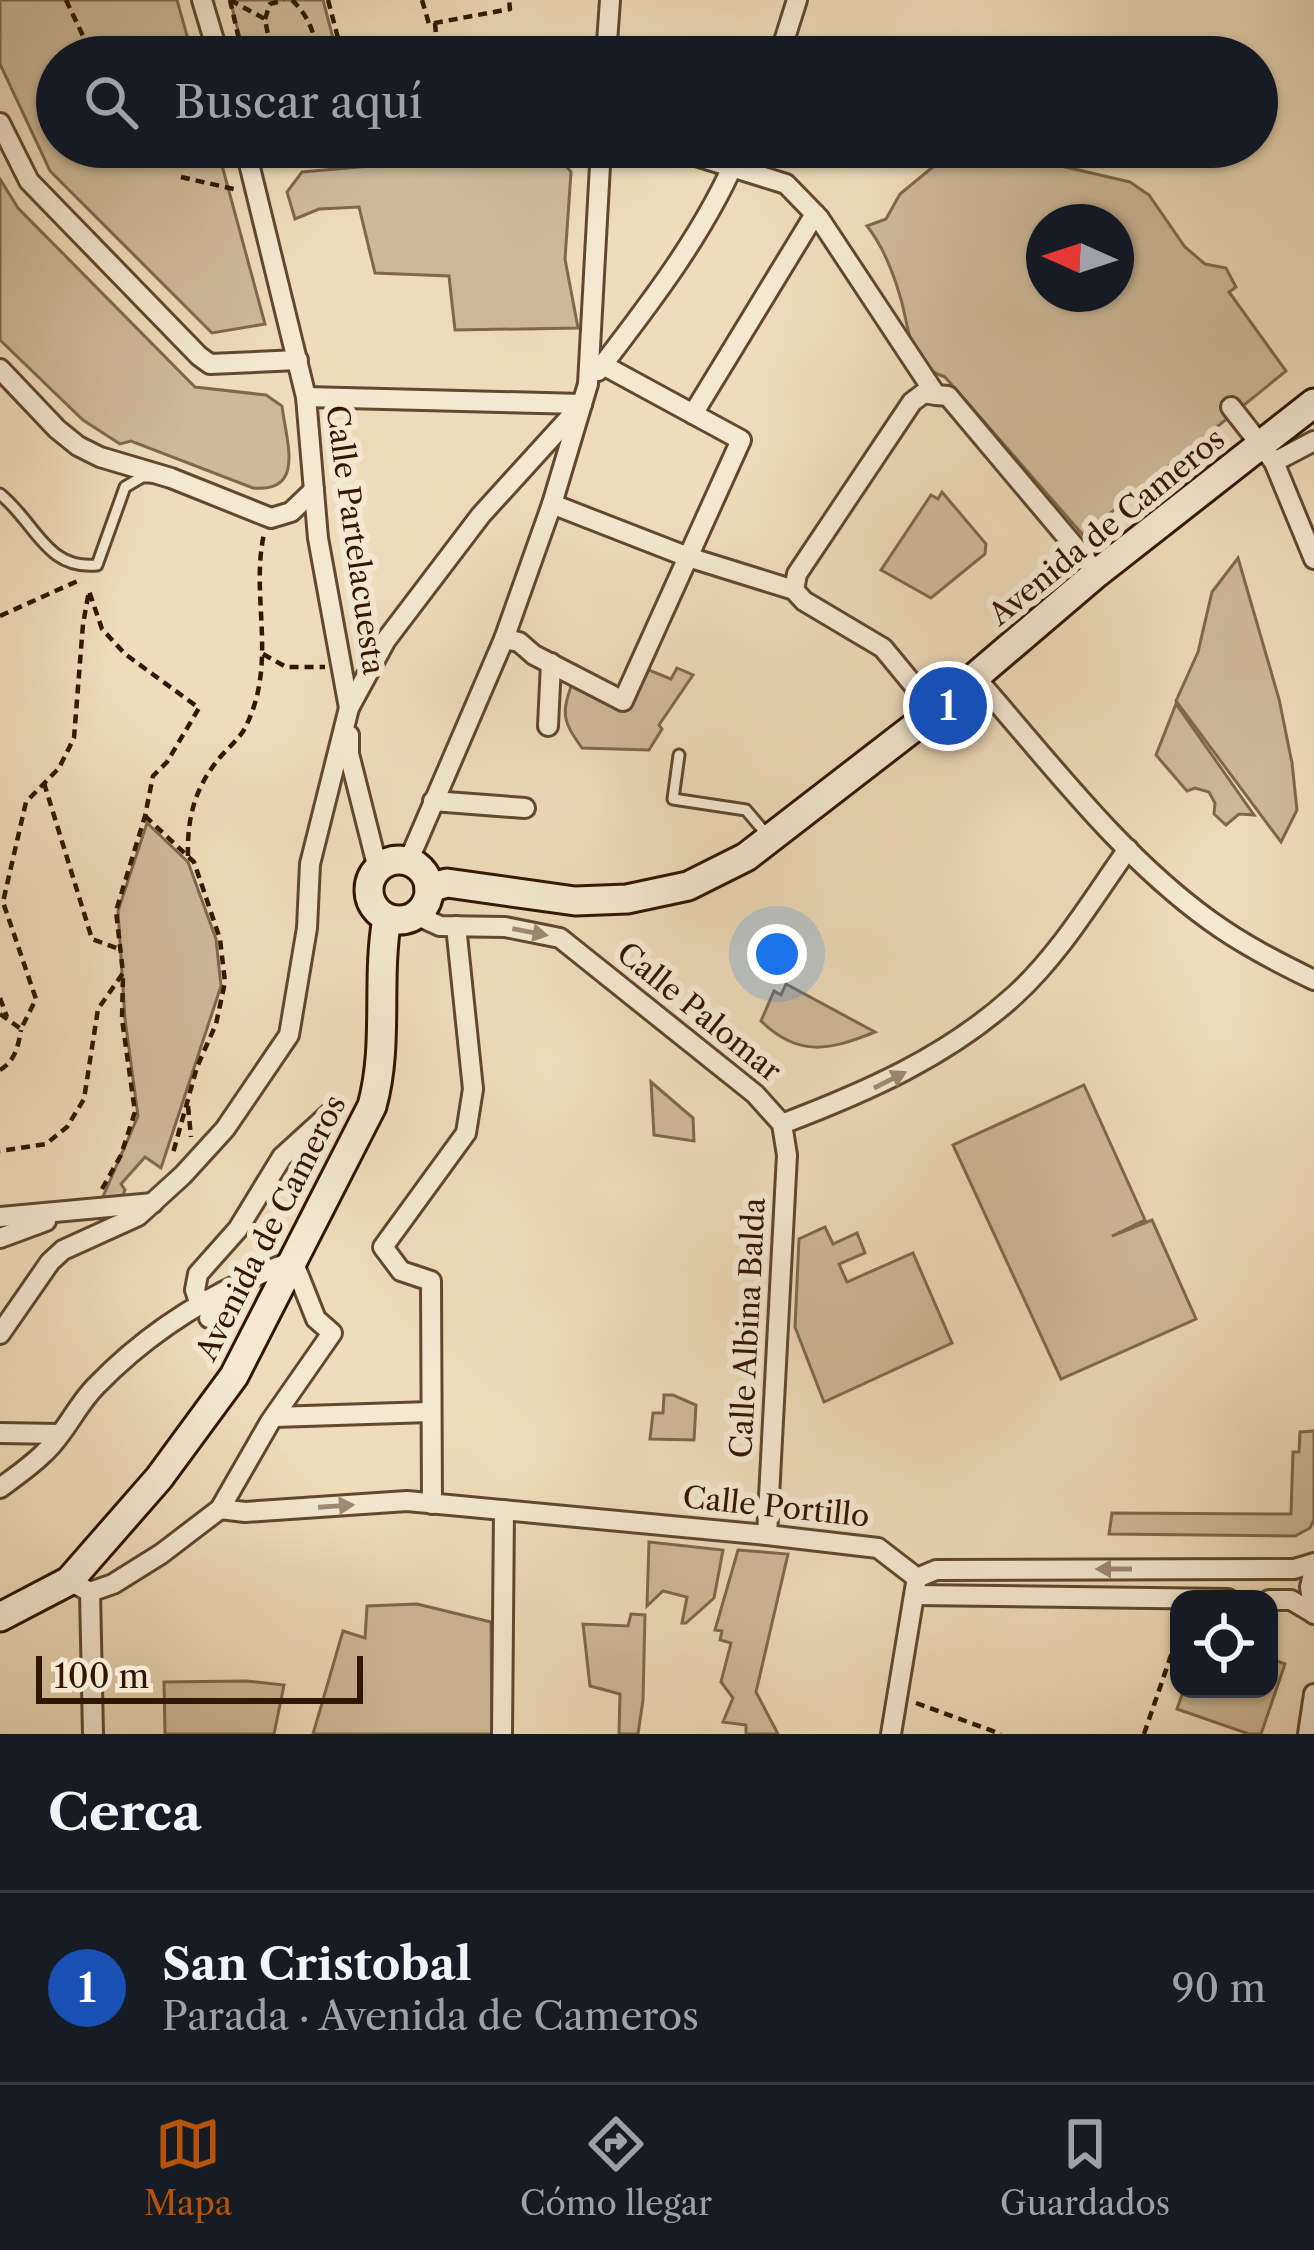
<!DOCTYPE html>
<html lang="es">
<head>
<meta charset="utf-8">
<style>
  body { margin:0; font-family:"Libre Caslon Text",serif; background:#20242c; color:#f1f3f6 }
  .controls { position:absolute; right:36px; bottom:36px; display:grid; overflow:hidden; border-radius:24px; box-shadow:0 3px 9px #0004 }
  .controls button { width:108px; height:108px; display:grid; place-items:center; padding:0; border:0; border-bottom:3px solid #363941; background:#171b24; color:#f1f3f6; font:60px sans-serif }
  .compass { position:absolute; left:1026px; top:204px; width:108px; height:108px; border-radius:50%; background:#171b24; box-shadow:0 3px 9px #0004; rotate:273deg }
  .scale { position:absolute; left:36px; bottom:30px; width:327px; box-sizing:border-box; padding-left:12px; border:6px solid #321600; border-top:0; font-size:33px; line-height:42px; white-space:nowrap; color:#321600; -webkit-text-stroke:9px #f4e8d2; paint-order:stroke }
  .you { position:absolute; left:777px; top:954px; width:42px; height:42px; margin:-30px; border:9px solid #fff; border-radius:50%; background:#1a73e8; box-shadow:0 0 0 18px #1a73e833 }
  .badge { display:grid; place-items:center; width:78px; height:78px; border-radius:50%; background:#b45309; color:#fff; font-size:39px; font-weight:700 }
  .pin { position:absolute; translate:-50% -50%; border:6px solid #fff; box-shadow:0 3px 12px #0006 }
  .list { margin:0; padding:0; list-style:none }
  h2 { display:flex; justify-content:space-between; align-items:center; height:156px; margin:0; padding:0 48px; font-size:51px }
  h2 small { font-size:39px; font-weight:400; color:#9ea1a6 }
  .list li { display:grid; grid-template-columns:78px 1fr auto; gap:36px; align-items:center; box-sizing:border-box; height:192px; padding:0 48px; border-top:3px solid #363941 }
  .list b { display:block; font-size:45px; white-space:nowrap }
  .list p { margin:0; font-size:39px; white-space:nowrap; color:#9ea1a6 }
  .list em { font-size:39px; font-style:normal; color:#9ea1a6 }
  .icon { flex:none; width:66px; height:66px; fill:none; stroke:currentColor; stroke-width:2; stroke-linecap:round; stroke-linejoin:round }
  .map { position:relative; flex:none; width:1314px; height:1734px; overflow:hidden }
  .search { position:absolute; background:#171b24; box-shadow:0 3px 9px #0004; left:36px; right:36px; top:36px; height:132px; display:flex; align-items:center; gap:30px; box-sizing:border-box; padding:0 42px; border-radius:66px; color:#9ea1a6; font-size:45px }
  .sheet { height:348px; background:#171b24 }
  nav { display:flex; justify-content:space-around; align-items:center; box-sizing:border-box; height:168px; border-top:3px solid #363941; background:#171b24; font-size:33px; color:#9ea1a6 }
  nav a { display:grid; justify-items:center; gap:6px }
  nav .on { color:#b45309 }
  .map>svg:first-child { display:block }
  .green { fill:#ceba9a; stroke:#80684d; stroke-width:3; fill-rule:evenodd }
  .lines { fill:none; stroke-linecap:round; stroke-linejoin:round }
  .service-casing { stroke:#61482e; stroke-width:15 }
  .minor-casing { stroke:#61482e; stroke-width:24 }
  .secondary-casing { stroke:#321600; stroke-width:33 }
  .path { stroke:#321600; stroke-width:4.5; stroke-dasharray:9 6; stroke-linecap:butt }
  .service { stroke:#f4e8d2; stroke-width:9 }
  .minor { stroke:#f4e8d2; stroke-width:18 }
  .secondary { stroke:#f4e8d2; stroke-width:27 }
  .oneway { fill:#9d8a74 }
  .labels { text-anchor:middle; stroke-width:12; stroke-linejoin:round; paint-order:stroke }
  .street-label { font-size:30px; fill:#321600; stroke:#f4e8d2 }
</style>
</head>
<body>
<div class="map">
<svg width="1314" height="1734" viewBox="0 0 1314 1734">
  <rect width="100%" height="100%" fill="#eedcba"/>
  <filter id="stains"><feTurbulence type="fractalNoise" baseFrequency=".00167" numOctaves="4"/><feColorMatrix values="0 0 0 0 .2 0 0 0 0 .09 0 0 0 0 .02 0 0 0 .5 -.17"/></filter>
  <radialGradient id="worn" r=".72"><stop offset=".6" stop-color="#630" stop-opacity="0"/><stop offset="1" stop-color="#630" stop-opacity=".3"/></radialGradient>
  <g class="green">
    <polygon points="0,0 177,0 193,57 57,57 57,147 217,147 265,324 212,333 50,171 0,64"/>
    <polygon points="230,0 323,0 338,57 245,57"/>
    <path d="M957,147H1029L1057,165L1130,182L1149,195L1185,247L1205,264L1226,268L1236,287L1229,292L1286,371L1083,535L945,377C906,364 910,327 900,296C893,272 883,246 867,226L886,219L900,194ZM1044,222H1116V294H1044Z"/>
    <polygon points="553,150 571,172 565,259 578,328 455,330 449,276 375,273 359,207 319,209 295,219 287,192 302,172"/>
    <path d="M0,179L18,208L195,387L266,395L282,406C286,441 306,493 253,488L131,441L120,444L83,420L0,340Z"/>
    <polygon points="942,492 986,544 985,554 931,598 881,570 931,495 938,499"/>
    <polygon points="1238,558 1279,699 1292,763 1297,810 1281,842 1176,701 1198,652 1212,592"/>
    <path d="M677,668L693,675L659,725L662,729L649,750L582,748C562,720 561,714 573,681L626,708L649,670L671,679Z"/>
    <polygon points="1176,704 1254,815 1239,814 1226,825 1214,814 1215,803 1209,792 1195,788 1187,791 1156,755"/>
    <polygon points="147,823 188,862 216,939 221,986 161,1168 145,1157 121,1184 125,1190 123,1195 102,1199 138,1116 125,1019 118,911"/>
    <path d="M786,984L875,1032C830,1050 799,1058 761,1021L774,991L781,995Z"/>
    <polygon points="651,1082 693,1118 694,1141 654,1135"/>
    <polygon points="1084,1085 1145,1220 1112,1236 1152,1220 1196,1319 1061,1379 953,1145"/>
    <polygon points="825,1227 833,1244 857,1233 865,1253 839,1264 847,1282 913,1253 952,1343 824,1402 795,1327 799,1239"/>
    <polygon points="664,1395 673,1395 696,1405 694,1440 650,1439 653,1413 663,1413"/>
    <polygon points="1314,1431 1314,1520 1310,1528 1295,1536 1109,1534 1112,1513 1291,1514 1293,1452 1299,1452 1300,1432"/>
    <polygon points="649,1542 723,1550 714,1598 686,1623 682,1623 687,1597 663,1591 647,1606"/>
    <polygon points="738,1550 788,1554 756,1692 778,1734 746,1734 746,1725 723,1722 733,1698 721,1682 731,1643 720,1640 722,1631 715,1630"/>
    <polygon points="417,1604 491,1622 492,1734 313,1734 343,1631 365,1638 367,1606"/>
    <polygon points="631,1614 645,1615 643,1700 638,1734 619,1734 620,1694 590,1686 583,1624 628,1626"/>
    <polygon points="1269,1658 1285,1664 1261,1734 1249,1734 1177,1709 1184,1689 1269,1689"/>
    <polygon points="246,1681 284,1685 274,1734 165,1734 164,1682"/>
  </g>
  <g class="lines">
    <g class="service-casing">
      <g id="service">
        <path d="M0,494C36,523 46,570 97,565L125,487L142,477H151"/>
        <polyline points="679,755 673,799 746,810 768,836"/>
      </g>
    </g>
    <g class="minor-casing">
      <g id="minor">
        <polyline points="202,0 219,57"/>
        <polyline points="606,57 610,0"/>
        <polyline points="779,57 797,0"/>
        <polyline points="0,123 29,181 199,356 210,364 298,360"/>
        <polyline points="245,147 306,397 318,538 349,708"/>
        <polyline points="667,147 786,184 819,218 936,395 948,396 1097,573"/>
        <polyline points="0,369 57,429 78,446 100,457 171,478 271,518 291,512 314,490"/>
        <path d="M598,371C652,301 708,228 741,147"/>
        <polyline points="306,397 582,404"/>
        <polyline points="1231,407 1274,462 1314,559"/>
        <polyline points="693,414 815,214"/>
        <polyline points="1274,462 1314,441"/>
        <polyline points="552,504 688,557 794,590 804,601 883,648 935,711"/>
        <polyline points="794,590 797,574 912,402 924,393 936,395"/>
        <polyline points="504,639 519,642 534,655 623,701 741,440 603,365"/>
        <path d="M975,677C1048,760 1119,855 1209,920C1242,944 1277,962 1314,980"/>
        <polyline points="548,726 551,663"/>
        <polyline points="349,735 349,754 378,869"/>
        <polyline points="433,801 525,808"/>
        <polyline points="408,862 504,639 552,504 588,384 601,147"/>
        <polyline points="416,915 440,926 505,927 560,938 755,1094 782,1124 787,1155 767,1535"/>
        <path d="M782,1124C866,1092 947,1057 1015,995C1060,954 1093,898 1128,849"/>
        <polyline points="0,1217 153,1203"/>
        <polyline points="0,1238 46,1221"/>
        <polyline points="200,1305 195,1290 198,1274 238,1229 282,1157 337,1107"/>
        <polyline points="209,1318 242,1290"/>
        <polyline points="0,1334 50,1262 63,1250 138,1216 183,1175 225,1129 289,1035 307,928 310,864 349,708 386,640 481,515 582,404"/>
        <polyline points="274,1417 430,1412"/>
        <polyline points="0,1433 59,1434"/>
        <path d="M0,1488C15,1477 31,1466 44,1453C65,1434 76,1406 96,1386C151,1329 219,1288 293,1261L316,1319L332,1333L270,1422L220,1509L161,1554L113,1584L90,1592"/>
        <polyline points="432,1504 431,1281 401,1271 383,1247 466,1133 473,1089 456,926"/>
        <polyline points="220,1509 245,1512 407,1501 767,1535 878,1548 917,1578"/>
        <polyline points="1314,1569 1310,1587 1314,1614"/>
        <polyline points="917,1578 936,1570 1294,1569 1314,1563"/>
        <polyline points="79,1586 90,1592 93,1734"/>
        <polyline points="915,1595 1228,1599"/>
        <polyline points="1269,1600 1291,1600 1313,1613"/>
        <polyline points="502,1734 504,1510"/>
        <polyline points="891,1734 916,1583"/>
        <polyline points="1308,1734 1314,1694"/>
      </g>
    </g>
    <g class="secondary-casing">
      <g id="secondary">
        <circle cx="399" cy="890" r="30"/>
        <polyline points="429,888 447,883 575,901 627,899 688,886 746,857 935,711 1097,573 1314,403"/>
        <path d="M0,1617L69,1581L159,1478L234,1376L372,1106C389,1045 376,981 387,918"/>
      </g>
    </g>
    <g class="path">
      <polyline points="66,0 93,57"/>
      <polyline points="230,0 265,19 272,57"/>
      <polyline points="230,0 243,57"/>
      <path d="M292,0C308,15 317,36 316,57"/>
      <polyline points="328,0 343,57"/>
      <polyline points="422,0 429,24 510,9 509,0"/>
      <polyline points="265,19 270,4 284,0"/>
      <polyline points="435,23 438,57"/>
      <polyline points="181,177 238,190"/>
      <polyline points="0,616 82,579"/>
      <polyline points="263,654 286,667 325,667"/>
      <polyline points="44,783 92,939 119,949"/>
      <polyline points="145,816 194,862 220,939 225,982 216,1024 197,1067 173,1153"/>
      <path d="M188,856C187,820 194,790 217,761C226,749 240,739 246,726C278,661 250,597 264,534"/>
      <polyline points="0,998 7,1017"/>
      <polyline points="0,1014 21,1029 36,999 3,902 26,802 59,768 74,738 83,624 89,591 102,629 125,654 199,708 167,762 153,776 145,816 116,911 123,973 98,1009 84,1099 67,1127 46,1144 0,1151"/>
      <path d="M0,1070C15,1061 18,1047 21,1030"/>
      <polyline points="188,1106 191,1137"/>
      <polyline points="102,1189 121,1155 135,1112 122,1019 123,975"/>
      <polyline points="916,1703 1001,1734"/>
      <polyline points="1144,1734 1177,1638 1178,1619"/>
    </g>
    <use href="#service" class="service"/>
    <use href="#minor" class="minor"/>
    <use href="#secondary" class="secondary"/>
  </g>
  <defs><path id="oneway-solid" d="M-6-.8H1V-3.2L6.5 0L1 3.2V.8H-6Z" transform="scale(3)"/></defs>
  <g class="oneway">
    <use href="#oneway-solid" transform="translate(530 932) rotate(11)"/>
    <use href="#oneway-solid" transform="translate(890 1080) rotate(-27)"/>
    <use href="#oneway-solid" transform="translate(336 1506) rotate(-4)"/>
    <use href="#oneway-solid" transform="translate(1114 1569) rotate(-180)"/>
  </g>
  <g class="labels">
    <g class="street-label">
      <text transform="translate(1107 527) rotate(-39)" y="10">Avenida de Cameros</text>
      <text transform="translate(355 540) rotate(82)" y="10">Calle Partelacuesta</text>
      <text transform="translate(699 1012) rotate(39)" y="10">Calle Palomar</text>
      <text transform="translate(271 1228) rotate(-63)" y="10">Avenida de Cameros</text>
      <text transform="translate(748 1328) rotate(-87)" y="10">Calle Albina Balda</text>
      <text transform="translate(776 1507) rotate(6)" y="10">Calle Portillo</text>
    </g>
  </g>
  <rect width="100%" height="100%" filter="url(#stains)"/>
  <rect width="100%" height="100%" fill="url(#worn)"/>
</svg>
<div class="controls">
<button><svg class="icon" aria-label="locate" viewBox="0 0 24 24"><circle cx="12" cy="12" r="6"/><path d="M12 2v4M12 18v4M2 12h4M18 12h4"/></svg></button>
</div>
<svg class="compass" viewBox="-18 -18 36 36"><path d="M0-13l5 13h-10z" fill="#e53935"/><path d="M0 13l5-13h-10z" fill="#9ea1a6"/></svg>
<div class="scale">100 m</div>
<div class="you"></div>
<div class="pin badge" style="left:948px;top:706px;background:#1a4fb4">1</div>
<div class="search"><svg class="icon" aria-label="search" viewBox="0 0 24 24"><circle cx="10" cy="10" r="6"/><path d="M15 15l6 6"/></svg>Buscar aquí</div>
</div>
<section class="sheet">
<h2>Cerca<small></small></h2>
<ul class="list">
<li><span class="badge" style="background:#1a4fb4">1</span><div><b>San Cristobal</b><p>Parada · Avenida de Cameros</p></div><em>90 m</em></li>
</ul>
</section>
<nav>
<a class="on"><svg class="icon" aria-label="map" viewBox="0 0 24 24"><path d="M3 6l6-2 6 2 6-2v14l-6 2-6-2-6 2zM9 4v14M15 6v14"/></svg>Mapa</a>
<a><svg class="icon" aria-label="directions" viewBox="0 0 24 24"><path d="M12 3l9 9-9 9-9-9zM9 14v-3h6M13 9l2 2-2 2"/></svg>Cómo llegar</a>
<a><svg class="icon" aria-label="saved" viewBox="0 0 24 24"><path d="M7 4h10v16l-5-4-5 4z"/></svg>Guardados</a>
</nav>
</body>
</html>
